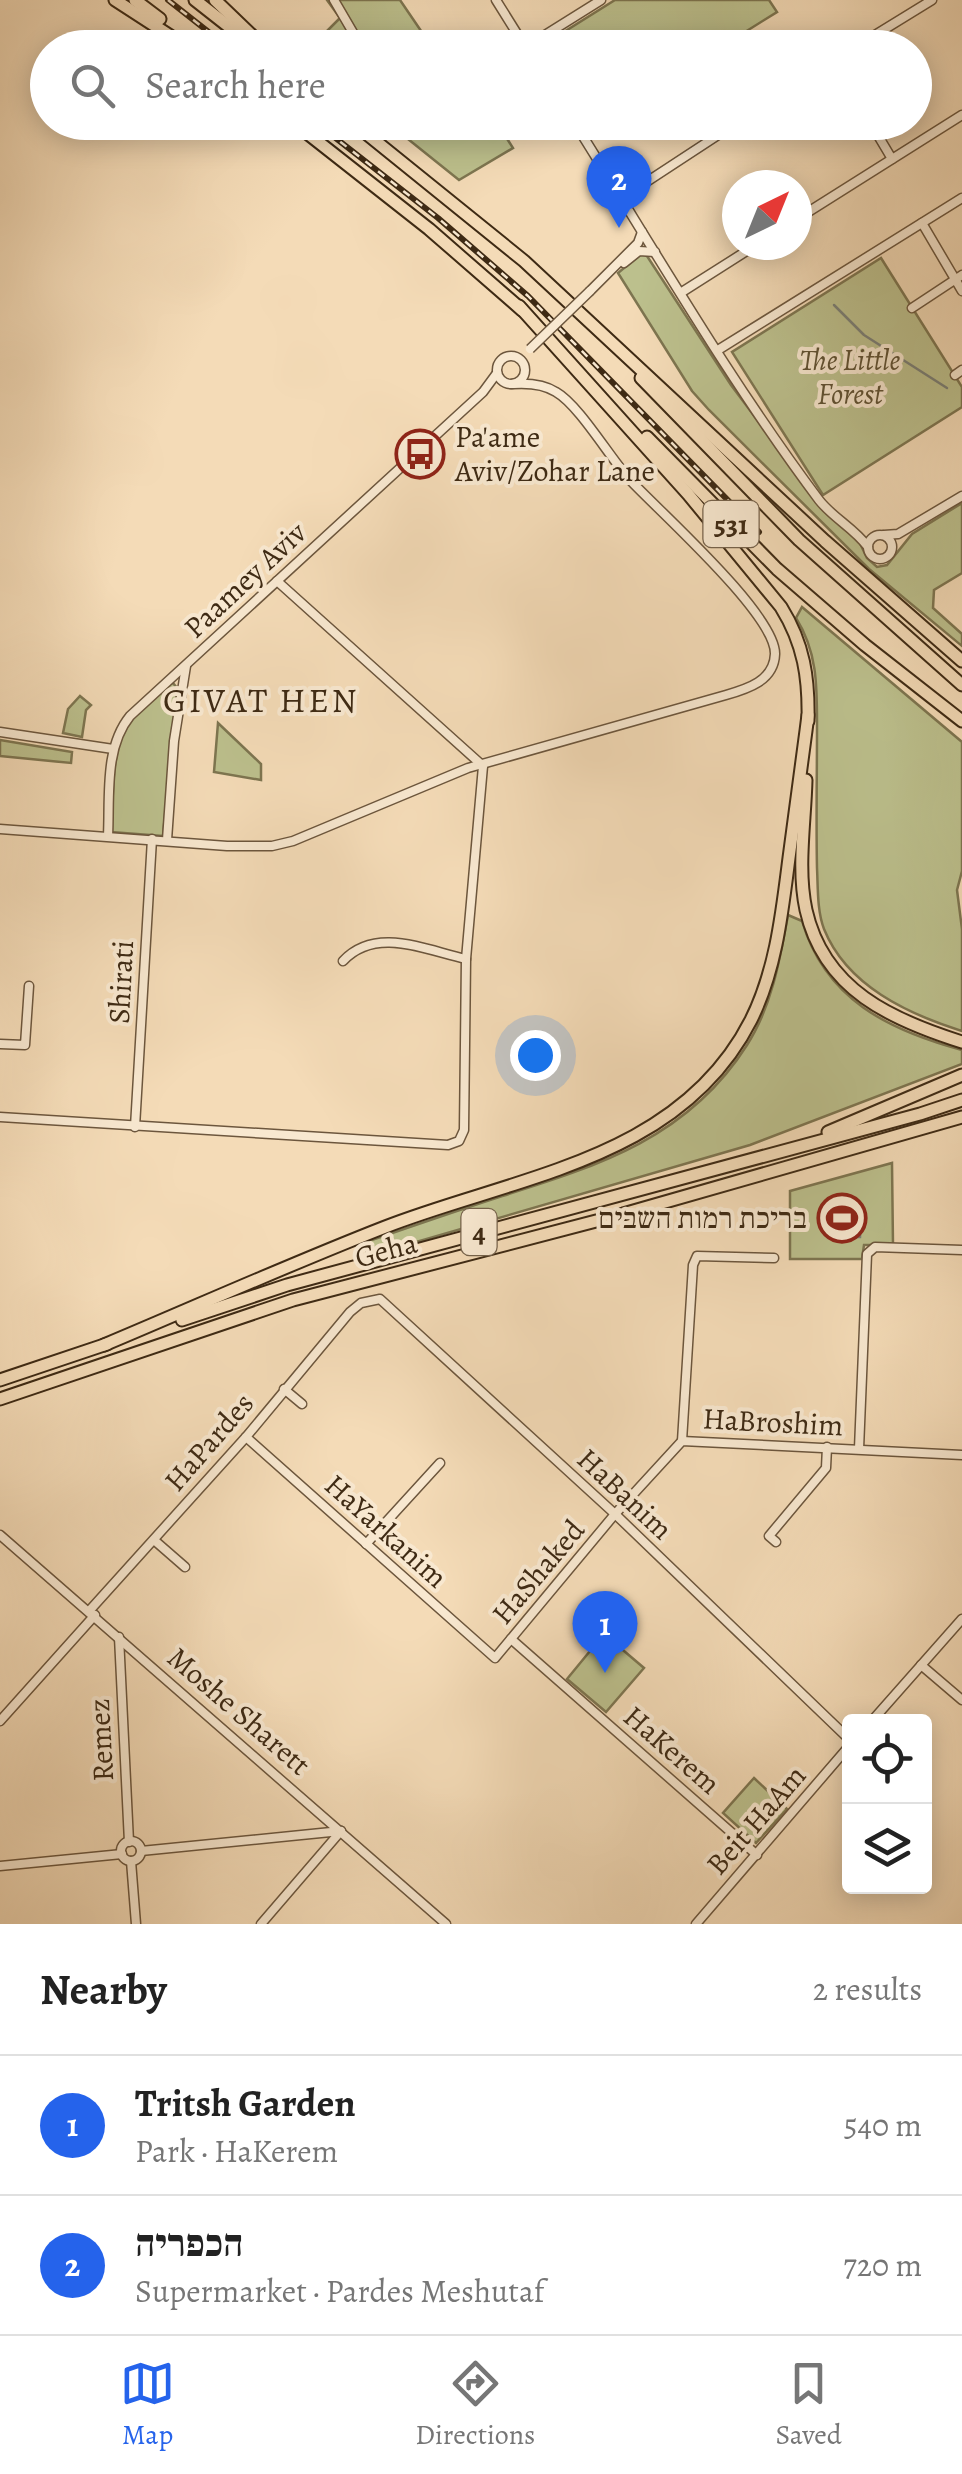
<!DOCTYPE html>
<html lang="en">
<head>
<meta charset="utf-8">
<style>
  body { margin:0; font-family:Alegreya,"Frank Ruhl Libre",serif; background:#f2f2f2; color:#222 }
  .controls { position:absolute; right:30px; bottom:30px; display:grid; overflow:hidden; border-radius:10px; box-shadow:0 5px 25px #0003 }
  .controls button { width:90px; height:90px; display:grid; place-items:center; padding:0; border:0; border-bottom:2px solid #e0e0e0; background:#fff; color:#222; font:50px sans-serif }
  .compass { position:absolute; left:722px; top:170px; width:90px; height:90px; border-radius:50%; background:#fff; box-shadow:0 5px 25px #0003; rotate:43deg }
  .you { position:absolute; left:535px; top:1055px; width:35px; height:35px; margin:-25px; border:8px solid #fff; border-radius:50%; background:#1a73e8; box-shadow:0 0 0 15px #1a73e833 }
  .badge { display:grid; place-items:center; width:65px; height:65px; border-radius:50%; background:#2563eb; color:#fff; font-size:32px; font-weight:700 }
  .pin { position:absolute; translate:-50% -82px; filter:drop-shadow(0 2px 5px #0008) }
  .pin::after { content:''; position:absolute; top:52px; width:35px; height:30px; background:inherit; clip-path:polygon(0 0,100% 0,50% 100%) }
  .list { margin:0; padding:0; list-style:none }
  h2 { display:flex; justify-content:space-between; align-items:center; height:130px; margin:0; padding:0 40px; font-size:42px }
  h2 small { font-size:32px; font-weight:400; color:#767676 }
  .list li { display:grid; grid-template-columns:65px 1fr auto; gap:30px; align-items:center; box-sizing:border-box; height:140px; padding:0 40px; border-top:2px solid #e0e0e0 }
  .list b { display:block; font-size:38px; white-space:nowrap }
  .list p { margin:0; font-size:32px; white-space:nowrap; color:#767676 }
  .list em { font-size:32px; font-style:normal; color:#767676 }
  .icon { flex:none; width:55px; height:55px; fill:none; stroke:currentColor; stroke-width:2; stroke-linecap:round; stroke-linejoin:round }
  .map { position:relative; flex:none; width:962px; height:1924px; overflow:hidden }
  .search { position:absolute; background:#fff; box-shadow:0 5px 25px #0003; left:30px; right:30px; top:30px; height:110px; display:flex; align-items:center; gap:25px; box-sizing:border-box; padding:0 35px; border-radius:55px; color:#767676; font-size:38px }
  .sheet { height:410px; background:#fff }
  nav { display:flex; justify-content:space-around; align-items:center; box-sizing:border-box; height:140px; border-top:2px solid #e0e0e0; background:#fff; font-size:28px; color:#767676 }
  nav a { display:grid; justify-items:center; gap:5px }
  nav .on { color:#2563eb }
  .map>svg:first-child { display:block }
  .green { fill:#bcc08d; stroke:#7d7550; stroke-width:2.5 }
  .water { fill:#a0b8b9; stroke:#797f77; stroke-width:2.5 }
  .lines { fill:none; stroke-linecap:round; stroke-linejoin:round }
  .stream { stroke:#797f77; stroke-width:2.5 }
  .minor-casing { stroke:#6c563d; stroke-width:11 }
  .highway-casing { stroke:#3e2a14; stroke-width:15 }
  .minor { stroke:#f8e8d0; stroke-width:8 }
  .highway { stroke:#f4dbb7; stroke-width:11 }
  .rail-casing { stroke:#3e2a14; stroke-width:6 }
  .rail { stroke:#f8e8d0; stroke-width:2.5; stroke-dasharray:8; stroke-linecap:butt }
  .minor-bridge-casing { stroke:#6c563d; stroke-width:11; stroke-linecap:butt }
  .minor-bridge { stroke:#f8e8d0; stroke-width:8 }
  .labels { text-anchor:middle; stroke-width:8; stroke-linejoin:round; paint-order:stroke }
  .shield { fill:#f8e8d0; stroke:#76634c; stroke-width:2.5 }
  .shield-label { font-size:28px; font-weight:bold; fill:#3e2a14 }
  .park-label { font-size:30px; font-style:italic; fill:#5e5032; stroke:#f8e8d0 }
  .poi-label { font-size:30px; fill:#3e2a14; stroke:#f8e8d0; text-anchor:start }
  .street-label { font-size:30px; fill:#3e2a14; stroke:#f8e8d0 }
  .quarter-label { font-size:35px; letter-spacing:2.5px; fill:#3e2a14; stroke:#f8e8d0 }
</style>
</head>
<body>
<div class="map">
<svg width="962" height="1924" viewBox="0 0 962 1924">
  <rect width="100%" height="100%" fill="#f4dbb7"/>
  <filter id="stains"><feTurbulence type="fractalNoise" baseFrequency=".002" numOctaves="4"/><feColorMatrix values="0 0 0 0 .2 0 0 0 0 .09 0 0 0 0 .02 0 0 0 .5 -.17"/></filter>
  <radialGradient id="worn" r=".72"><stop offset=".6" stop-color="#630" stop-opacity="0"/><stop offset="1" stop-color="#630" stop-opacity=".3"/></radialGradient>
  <g class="green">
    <polygon points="327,0 400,0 432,47 345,47 327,31 340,18"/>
    <polygon points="615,0 769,0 777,12 721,47 540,47"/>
    <polygon points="388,123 497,123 513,148 459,180"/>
    <polygon points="642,253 647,256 731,385 828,514 856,535 867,558 877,567 887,565 912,534 962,503 962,573 934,590 933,608 962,634 962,646 869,569 709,410 692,391 618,273"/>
    <polygon points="881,258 962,387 962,407 823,495 732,352"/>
    <path d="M802,607L962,742V871L957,890L962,929V1031C908,1014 847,986 824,929C817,911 818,887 817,868C816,822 817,775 817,729C817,688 818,653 796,618Z"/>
    <path d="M173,683L177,688L163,836L111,832C114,800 110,759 125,730C134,712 153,698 168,684Z"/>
    <polygon points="80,696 91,705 86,710 82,737 63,733 68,709"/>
    <polygon points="218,723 261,764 261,780 214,772"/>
    <polygon points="0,740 72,752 71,763 0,756"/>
    <path d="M788,915L802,921C825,999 888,1030 962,1050V1064L750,1145L368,1256L363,1243C407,1228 450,1213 493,1199C594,1167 687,1140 747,1045C772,1006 780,959 788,915Z"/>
    <polygon points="892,1163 893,1245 864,1245 862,1259 790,1259 790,1191"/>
    <polygon points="604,1634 644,1668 606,1712 567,1679"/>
    <polygon points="754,1778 787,1809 756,1843 723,1813"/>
  </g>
  <polygon class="water" points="831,1210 861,1211 860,1237 845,1237 845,1223 831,1222"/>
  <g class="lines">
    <polyline class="stream" points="834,305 864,335 947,388"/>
    <g class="minor-casing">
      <g id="minor">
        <polyline points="334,0 362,48"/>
        <polyline points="496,0 526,48"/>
        <polyline points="526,47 601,0"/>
        <polyline points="854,48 932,0"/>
        <path d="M574,122C654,249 729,380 819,500C833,518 854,528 868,547"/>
        <polyline points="870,122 892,159"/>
        <polyline points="622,198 738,122"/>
        <polyline points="797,219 962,115"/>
        <polyline points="922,223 962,291"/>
        <polyline points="624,263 639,251 655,252"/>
        <polyline points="590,291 638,243 642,232"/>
        <polyline points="682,292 756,245"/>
        <polyline points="912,308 962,275"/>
        <polyline points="718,350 962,198"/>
        <circle cx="511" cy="370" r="14"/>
        <polyline points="955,375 962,370"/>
        <circle cx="880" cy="547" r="12"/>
        <polyline points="884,535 898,534 962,496"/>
        <polyline points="277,581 483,766"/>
        <polyline points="0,732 113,749"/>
        <path d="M0,829L227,846H272L293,841L468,768L726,695C747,689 774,681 775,654C776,615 660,512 630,480C610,458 579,405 556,392C544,384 526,383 512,384"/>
        <path d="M108,836C110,797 104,748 130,716L483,392L497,373"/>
        <polyline points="167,840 174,741 186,666"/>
        <path d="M343,961C376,926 425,950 466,959"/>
        <polyline points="0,1044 25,1045 29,986"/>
        <polyline points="0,1117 448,1145 459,1141 464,1130 466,959 483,766"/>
        <polyline points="135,1127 152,839"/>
        <polyline points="284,1389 302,1404"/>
        <polyline points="246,1437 495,1658 615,1514 682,1441 962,1455"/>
        <polyline points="682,1441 693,1265 697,1256 774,1258"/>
        <polyline points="859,1449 867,1254 875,1247 962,1250"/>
        <polyline points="0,1535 446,1924"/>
        <polyline points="154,1540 185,1567"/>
        <polyline points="776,1542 769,1536 826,1468 827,1447"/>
        <polyline points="366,1544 440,1463"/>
        <polyline points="90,1610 246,1437 350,1312 361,1303 380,1299 615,1514 850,1740"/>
        <polyline points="119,1637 129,1842"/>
        <polyline points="511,1639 757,1855"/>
        <polyline points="921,1665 962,1700"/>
        <polyline points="0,1721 95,1615"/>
        <polyline points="871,1722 962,1619"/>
        <circle cx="131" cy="1851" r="10"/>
        <polyline points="141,1851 341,1831"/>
        <polyline points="131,1861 136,1924"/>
        <polyline points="0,1866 122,1854"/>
        <polyline points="261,1924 341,1831"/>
        <polyline points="696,1924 850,1745"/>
      </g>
    </g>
    <g class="highway-casing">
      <g id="highway">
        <polyline points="115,0 189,48"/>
        <polyline points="135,0 160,19"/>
        <polyline points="195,0 256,48"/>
        <polyline points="215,0 265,48"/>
        <polyline points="293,122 429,229 522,310"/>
        <polyline points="352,122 524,261 825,541 962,661"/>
        <path d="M519,306L688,494L781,607C804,644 809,678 808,721"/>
        <polyline points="641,378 799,540 962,685"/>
        <polyline points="647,437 777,569 865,645 962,721"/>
        <path d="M806,780C805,822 797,869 806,910C824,990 892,1020 962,1042"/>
        <polyline points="828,1132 962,1075"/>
        <polyline points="182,1320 287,1285 920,1114 962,1100"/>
        <path d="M104,1345C197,1306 290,1264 385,1227C516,1176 680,1160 751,1020C776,970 782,913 789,858C795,811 802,763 808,715"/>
        <polyline points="0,1380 107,1344"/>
        <polyline points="0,1399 293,1300 623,1214 962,1117"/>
      </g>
    </g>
    <use href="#minor" class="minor"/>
    <use href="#highway" class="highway"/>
    <g class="rail-casing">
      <g id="rail">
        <polyline points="168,0 229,48"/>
        <polyline points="315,122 438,218 528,296 759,532"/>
      </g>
    </g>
    <use href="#rail" class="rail"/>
    <g class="minor-bridge-casing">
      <polyline id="minor-bridge" points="530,349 590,291"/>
    </g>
    <use href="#minor-bridge" class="minor-bridge"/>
  </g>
  <defs>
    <g id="bus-ring" transform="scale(2.5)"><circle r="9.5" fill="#f8e8d0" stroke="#8f2418" stroke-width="1.5"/><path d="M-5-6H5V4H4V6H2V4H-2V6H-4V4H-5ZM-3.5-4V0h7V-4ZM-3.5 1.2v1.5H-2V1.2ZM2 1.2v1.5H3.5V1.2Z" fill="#8f2418"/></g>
    <g id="stadium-ring" transform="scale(2.5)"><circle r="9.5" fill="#f8e8d0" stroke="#8f2418" stroke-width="1.5"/><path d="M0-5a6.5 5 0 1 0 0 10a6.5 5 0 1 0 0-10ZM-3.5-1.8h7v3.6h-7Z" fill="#8f2418"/></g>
  </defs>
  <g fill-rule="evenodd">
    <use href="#bus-ring" x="420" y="454"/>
    <use href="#stadium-ring" x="842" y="1218"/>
  </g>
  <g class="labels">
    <g class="shield">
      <rect x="703.5" y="501" width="55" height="46" rx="8"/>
      <rect x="461.5" y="1209" width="35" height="46" rx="8"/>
    </g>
    <g class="shield-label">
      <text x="731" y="534">531</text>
      <text x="479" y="1242">4</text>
    </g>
    <g class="park-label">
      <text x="850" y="370">The Little<tspan x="850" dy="34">Forest</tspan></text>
    </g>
    <g class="poi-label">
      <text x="455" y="447">Pa'ame<tspan x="455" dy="34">Aviv/Zohar Lane</tspan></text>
      <text x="807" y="1228" text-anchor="end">בריכת רמות השבים</text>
    </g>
    <g class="street-label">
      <text transform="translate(245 580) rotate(-43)" y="10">Paamey Aviv</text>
      <text transform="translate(121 982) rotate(-87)" y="10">Shirati</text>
      <text transform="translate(386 1250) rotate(-15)" y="10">Geha</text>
      <text transform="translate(773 1422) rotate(3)" y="10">HaBroshim</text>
      <text transform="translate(209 1442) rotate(-49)" y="10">HaPardes</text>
      <text transform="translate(625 1494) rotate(43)" y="10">HaBanim</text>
      <text transform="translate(386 1531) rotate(42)" y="10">HaYarkanim</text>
      <text transform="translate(538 1572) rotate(-50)" y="10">HaShaked</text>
      <text transform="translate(239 1711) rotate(41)" y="10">Moshe Sharett</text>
      <text transform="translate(101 1740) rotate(-93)" y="10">Remez</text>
      <text transform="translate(672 1750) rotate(41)" y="10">HaKerem</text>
      <text transform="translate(756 1820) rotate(-49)" y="10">Beit HaAm</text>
    </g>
    <g class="quarter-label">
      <text x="261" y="712">GIVAT HEN</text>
    </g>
  </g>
  <rect width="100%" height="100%" filter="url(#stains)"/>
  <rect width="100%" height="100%" fill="url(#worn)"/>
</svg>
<div class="controls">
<button><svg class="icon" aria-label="locate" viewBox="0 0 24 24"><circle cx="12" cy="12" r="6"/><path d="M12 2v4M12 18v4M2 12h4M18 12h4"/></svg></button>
<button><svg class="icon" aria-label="layers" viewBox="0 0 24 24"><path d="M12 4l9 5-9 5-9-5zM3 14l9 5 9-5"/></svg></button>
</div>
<svg class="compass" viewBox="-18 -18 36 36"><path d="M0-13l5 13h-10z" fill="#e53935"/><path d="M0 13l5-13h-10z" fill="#767676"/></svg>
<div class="you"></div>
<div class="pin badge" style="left:605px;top:1673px">1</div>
<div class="pin badge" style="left:619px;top:228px">2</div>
<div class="search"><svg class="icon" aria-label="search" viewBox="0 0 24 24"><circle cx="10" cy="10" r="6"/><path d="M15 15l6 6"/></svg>Search here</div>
</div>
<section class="sheet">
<h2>Nearby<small>2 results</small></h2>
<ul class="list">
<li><span class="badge">1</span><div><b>Tritsh Garden</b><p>Park · HaKerem</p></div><em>540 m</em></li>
<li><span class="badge">2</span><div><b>הכפריה</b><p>Supermarket · Pardes Meshutaf</p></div><em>720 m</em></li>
</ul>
</section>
<nav>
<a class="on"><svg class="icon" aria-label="map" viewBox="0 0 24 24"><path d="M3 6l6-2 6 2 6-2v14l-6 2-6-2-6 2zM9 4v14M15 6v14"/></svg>Map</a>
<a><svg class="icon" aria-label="directions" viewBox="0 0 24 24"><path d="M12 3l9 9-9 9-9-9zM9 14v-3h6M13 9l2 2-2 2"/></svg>Directions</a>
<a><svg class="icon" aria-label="saved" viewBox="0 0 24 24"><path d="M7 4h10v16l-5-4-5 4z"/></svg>Saved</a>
</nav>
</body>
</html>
